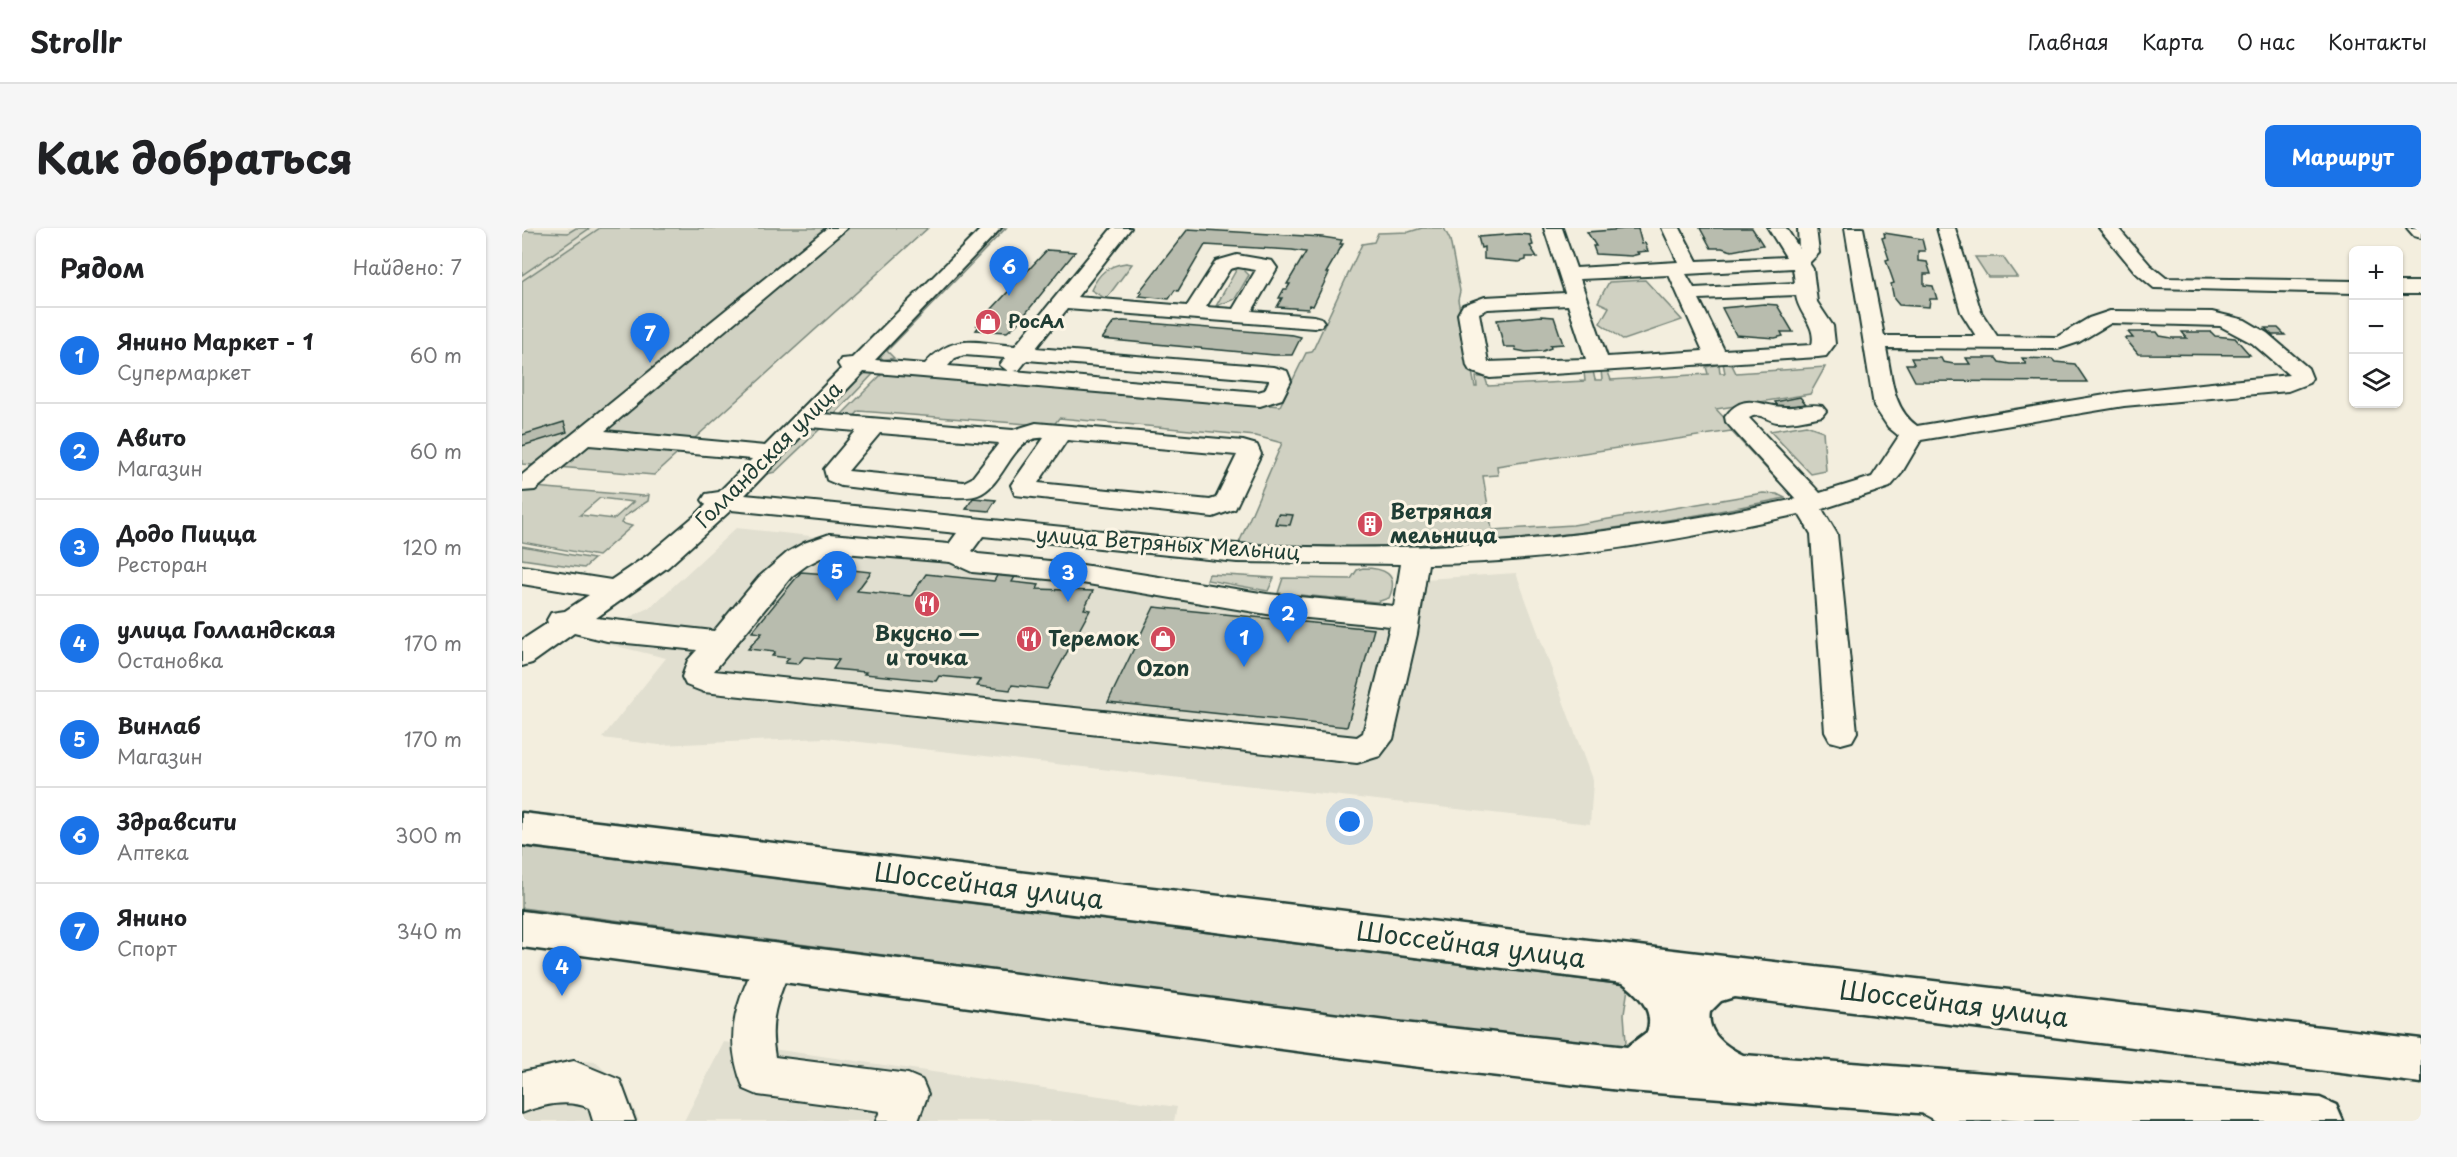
<!DOCTYPE html>
<html lang="ru">
<head>
<meta charset="utf-8">
<style>
  body { margin:0; font-family:"Playpen Sans",sans-serif; background:#f6f6f6; color:#202124 }
  .controls { position:absolute; right:18px; top:18px; display:grid; overflow:hidden; border-radius:9px; box-shadow:0 2px 4px #0004 }
  .controls button { width:54px; height:54px; display:grid; place-items:center; padding:0; border:0; border-bottom:2px solid #e0e0e0; background:#fff; color:#202124; font:30px sans-serif }
  .you { position:absolute; left:828px; top:594px; width:21px; height:21px; margin:-15px; border:4px solid #fff; border-radius:50%; background:#1a73e8; box-shadow:0 0 0 9px #1a73e833 }
  .badge { display:grid; place-items:center; width:39px; height:39px; border-radius:50%; background:#1a73e8; color:#fff; font-size:20px; font-weight:700 }
  .pin { position:absolute; translate:-50% -50px; filter:drop-shadow(0 2px 3px #0008) }
  .pin::after { content:''; position:absolute; top:32px; width:21px; height:18px; background:inherit; clip-path:polygon(0 0,100% 0,50% 100%) }
  .list { margin:0; padding:0; list-style:none }
  h2 { display:flex; justify-content:space-between; align-items:center; height:78px; margin:0; padding:0 24px; font-size:26px }
  h2 small { font-size:20px; font-weight:400; color:#757577 }
  .list li { display:grid; grid-template-columns:39px 1fr auto; gap:18px; align-items:center; box-sizing:border-box; height:96px; padding:0 24px; border-top:2px solid #e0e0e0 }
  .list b { display:block; font-size:22px; white-space:nowrap }
  .list p { margin:0; font-size:20px; white-space:nowrap; color:#757577 }
  .list em { font-size:20px; font-style:normal; color:#757577 }
  .icon { flex:none; width:33px; height:33px; fill:none; stroke:currentColor; stroke-width:2; stroke-linecap:round; stroke-linejoin:round }
  .map { position:relative; flex:none; width:1899px; height:893px; overflow:hidden; border-radius:9px }
  header { display:flex; align-items:center; gap:36px; box-sizing:border-box; height:84px; padding:0 30px; background:#fff; border-bottom:2px solid #e0e0e0 }
  header strong { font-size:28px }
  nav { display:flex; gap:33px; margin-inline-start:auto; font-size:21px }
  .intro { display:flex; align-items:center; justify-content:space-between; box-sizing:border-box; height:144px; padding:0 36px }
  h1 { margin:0; font-size:42px }
  .button { padding:15px 27px; border-radius:9px; background:#1a73e8; color:#fff; font-size:21px; font-weight:700 }
  main { display:flex; gap:36px; padding:0 36px }
  aside { flex:1; background:#fff; border-radius:9px; box-shadow:0 2px 4px #0004 }
  .map>svg:first-child { display:block }
  .built { fill:#e1dfd0 }
  .green { fill:#d0d1c2; stroke:#78877b; stroke-width:1.5; fill-rule:evenodd }
  .building { fill:#b8bcae; stroke:#1f3d34; stroke-width:1.5 }
  .lines { fill:none; stroke-linecap:round; stroke-linejoin:round }
  .minor-casing { stroke:#1f3d34; stroke-width:4 }
  .major-casing { stroke:#1f3d34; stroke-width:5 }
  .minor { fill:#fcf5e5; fill-rule:evenodd }
  .major { fill:#fcf5e5; fill-rule:evenodd }
  .labels { text-anchor:middle; stroke-width:6; stroke-linejoin:round; paint-order:stroke }
  .far-poi-label { font-size:18px; font-weight:bold; fill:#1f3d34; stroke:#fcf5e5; text-anchor:start }
  .street-label { font-size:21px; fill:#1f3d34; stroke:#fcf5e5 }
  .poi-label { font-size:21px; font-weight:bold; fill:#1f3d34; stroke:#fcf5e5; text-anchor:start }
  .near-street-label { font-size:26px; fill:#1f3d34; stroke:#fcf5e5 }
</style>
</head>
<body>
<header>
<strong>Strollr</strong>
<nav><a>Главная</a><a>Карта</a><a>О нас</a><a>Контакты</a></nav>
</header>
<div class="intro"><h1>Как добраться</h1><a class="button">Маршрут</a></div>
<main>
<aside>
<h2>Рядом<small>Найдено: 7</small></h2>
<ul class="list">
<li><span class="badge">1</span><div><b>Янино Маркет - 1</b><p>Супермаркет</p></div><em>60 m</em></li>
<li><span class="badge">2</span><div><b>Авито</b><p>Магазин</p></div><em>60 m</em></li>
<li><span class="badge">3</span><div><b>Додо Пицца</b><p>Ресторан</p></div><em>120 m</em></li>
<li><span class="badge">4</span><div><b>улица Голландская</b><p>Остановка</p></div><em>170 m</em></li>
<li><span class="badge">5</span><div><b>Винлаб</b><p>Магазин</p></div><em>170 m</em></li>
<li><span class="badge">6</span><div><b>Здравсити</b><p>Аптека</p></div><em>300 m</em></li>
<li><span class="badge">7</span><div><b>Янино</b><p>Спорт</p></div><em>340 m</em></li>
</ul>
</aside>
<div class="map">
<svg width="1899" height="893" viewBox="0 0 1899 893">
  <rect width="100%" height="100%" fill="#f3eede"/>
  <filter id="ink" filterUnits="userSpaceOnUse"><feTurbulence type="fractalNoise" baseFrequency=".0167" numOctaves="2"/><feDisplacementMap in="SourceGraphic" scale="12" xChannelSelector="R" yChannelSelector="G"/><feConvolveMatrix kernelMatrix="1 2 1 2 8 2 1 2 1" color-interpolation-filters="sRGB"/></filter>
  <g filter="url(#ink)">
    <g class="built">
      <polygon points="0,0 78,0 0,53"/>
      <polygon points="214,300 380,318 717,365 896,383 904,351 994,345 1071,554 1068,596 303,510 137,517 80,510 144,430 65,411 130,378"/>
      <polygon points="202,814 655,879 652,893 162,893"/>
      <polygon points="48,832 74,834 105,865 117,893 0,893 0,846"/>
    </g>
    <g class="green">
      <polygon points="54,0 68,0 0,47 0,3 46,5"/>
      <polygon points="78,0 406,0 132,247 0,236 0,53"/>
      <polygon points="478,0 484,0 365,123 372,130 361,132 358,128"/>
      <path d="M900,0H922L928,12L938,63L936,72L953,159H955L954,149H963L966,158L1063,153L1062,144L1071,143L1073,152H1080L1079,142L1086,144L1089,152L1186,146L1184,139L1197,136L1198,145H1203L1201,135L1210,137L1214,145L1303,139L1288,166L1194,181L1261,254L1256,253L1209,203L975,238L976,247L961,248L970,302L1051,297L1241,265L1255,266L1263,270C1084,308 900,328 717,315L760,215L734,208L537,190L531,198L337,183L329,192L315,191L362,144L758,178L784,125L790,124L840,16L852,14L856,5L887,4Z"/>
      <polygon points="1453,29 1481,29 1495,49 1466,49"/>
      <path d="M604,35L610,36L584,71L569,62C577,45 585,38 604,35Z"/>
      <polygon points="717,37 727,47 713,71 694,78"/>
      <polygon points="1123,52 1160,92 1102,112 1078,95 1087,79 1076,74 1087,54"/>
      <polygon points="349,143 354,143 309,190 301,189 296,183 330,150"/>
      <polygon points="1284,197 1301,203 1304,243 1289,246 1248,203"/>
      <polygon points="292,198 300,199 253,244 232,249 278,202"/>
      <path d="M0,258L121,268L127,267L126,273L103,288L99,295L110,298L76,328L0,314ZM78,270L111,274L92,291L58,287Z"/>
      <polygon points="0,318 72,331 62,340 0,331"/>
      <path d="M841,340C861,340 878,345 867,370L855,374L756,365L761,350L829,351L835,342Z"/>
      <polygon points="687,346 752,350 746,363 685,352"/>
      <polygon points="0,619 1104,757 1106,760 1102,786 1104,814 1102,818 875,794 0,680"/>
    </g>
    <g class="building">
      <polygon points="1178,0 1230,0 1241,17 1210,23 1200,20 1189,20"/>
      <polygon points="666,1 800,9 820,12 818,16 821,16 804,45 807,45 791,78 788,77 786,81 755,79 760,70 757,70 762,61 765,61 768,56 765,56 784,24 770,22 683,17 656,63 653,62 647,71 617,68 620,65 617,64"/>
      <polygon points="1104,1 1116,1 1120,16 1123,15 1126,23 1115,24 1117,26 1109,28 1074,26 1071,18 1074,18 1065,4"/>
      <polygon points="1362,5 1400,11 1403,23 1396,23 1396,33 1405,34 1409,46 1402,46 1402,57 1411,58 1415,71 1408,71 1407,79 1377,77 1372,71 1369,56 1372,55 1364,32 1367,31 1360,10 1363,9"/>
      <polygon points="996,6 1008,7 1011,17 1008,18 1015,29 1004,29 1004,32 997,34 962,31 962,19 959,20 956,9"/>
      <polygon points="525,22 553,24 496,95 485,104 454,102 458,97 455,97"/>
      <polygon points="1242,76 1255,77 1271,104 1259,104 1261,108 1253,110 1214,107 1200,80"/>
      <polygon points="1019,88 1032,89 1041,116 1028,117 1029,120 1021,123 1004,124 994,122 993,119 982,119 975,92"/>
      <polygon points="601,93 771,107 779,109 770,127 752,127 580,111 592,94"/>
      <polygon points="1743,100 1756,100 1763,107 1750,107"/>
      <polygon points="1606,104 1635,104 1638,108 1650,110 1665,110 1660,104 1689,104 1693,108 1713,110 1728,127 1616,126 1603,110 1611,110"/>
      <polygon points="1389,130 1419,130 1421,134 1432,136 1448,136 1444,130 1474,130 1477,134 1488,136 1504,136 1500,130 1530,131 1533,134 1553,136 1565,154 1393,153 1384,136 1392,136"/>
      <polygon points="1278,169 1284,176 1258,181 1253,174"/>
      <polygon points="42,194 45,204 0,218 0,207"/>
      <polygon points="451,270 474,272 467,283 444,281"/>
      <polygon points="756,286 771,287 768,297 753,296"/>
      <circle cx="848" cy="295" r="7"/>
      <polygon points="311,340 349,344 335,363 389,368 404,346 472,353 476,346 494,347 490,354 517,357 515,361 571,363 562,381 568,382 525,461 490,457 488,462 455,458 459,452 417,448 414,453 342,446 344,444 311,441 317,432 282,429 276,436 263,435 267,430 250,428 253,424 226,421 240,405 230,404 279,344 306,346"/>
      <polygon points="632,379 852,401 825,499 586,474"/>
    </g>
    <g class="lines">
      <g class="minor-casing">
        <g id="minor">
          <path d="M305,0H325L83,203L243,218L319,141L316,136L319,131L330,130L460,0H479L353,132L403,136C432,104 454,115 493,118L590,0H609L555,69L665,78L694,33L715,27L750,33L755,40L730,83L792,88L799,90L802,94L799,98L792,100L545,81L514,120L751,139L765,143L769,153L760,171L738,178L342,144L301,186L491,202L514,195L721,213L735,217L739,226L713,281L691,289L493,267L489,257L522,210C489,207 484,256 456,267C436,275 346,260 319,258L305,252L302,241L334,203L288,199L223,267C332,278 442,289 551,300C605,305 660,313 715,316C903,328 1091,309 1274,271L1204,194L1203,189C1222,162 1239,179 1263,179C1276,180 1287,175 1300,178L1304,183L1300,188C1287,191 1269,195 1255,194C1244,192 1237,183 1227,190L1298,265L1350,249L1377,208L1366,199L1352,178L1323,0H1341L1362,108H1454L1439,84L1415,0H1433L1459,84L1475,108L1535,109L1567,90L1588,83L1690,84L1723,92L1745,105L1786,140L1790,150L1787,155L1766,163L1602,178L1399,212L1379,246L1368,259L1300,281L1315,306L1335,504L1330,513L1319,516L1308,513L1303,504L1289,306L1277,286C1155,313 1032,334 906,336L895,406L871,511L858,528L835,535L182,464L164,457L160,449L166,432L175,422L85,413L52,405L10,435L0,438V412L26,395L25,392L29,385L43,383L67,367L0,356V338L89,352L126,327L177,284L184,277L180,272L184,266L197,264L230,231L67,217L13,262L0,263V247ZM716,39L734,42L711,81L684,79L708,41ZM1589,95L1698,98L1730,115L1767,147L1602,164L1395,198C1370,180 1370,149 1364,120L1536,121L1557,114ZM442,127L483,130L478,137L486,143L426,138L433,130ZM505,132L747,152V153L743,162L736,164L491,143L497,142ZM358,205L477,215L450,250L442,254L326,243ZM545,212L715,227L694,270L688,272L516,255ZM209,282L435,305L427,316L308,306L282,315L266,324L237,349L192,403L74,390L146,339ZM461,308L715,334L879,336L872,378L745,366L548,335L456,326L450,323ZM310,324L428,334L450,344L548,353L745,386L868,398L841,505L835,509L192,443L270,348L285,337Z"/>
          <path d="M1022,0H1040L1054,40L1156,34L1140,0H1158L1175,33L1264,29L1246,0H1264L1277,20L1276,0H1294L1297,25L1287,35L1291,41L1295,74L1311,98L1313,116L1304,128L1296,129L968,150L948,143L945,138L936,86L941,77L963,69L1043,65ZM1271,40L1273,55L1172,60L1164,46ZM1147,47L1181,123L1085,129L1058,51ZM1274,67C1276,86 1295,97 1290,117L1202,122L1177,71ZM1046,77L1064,131L966,134L957,85L966,81Z"/>
          <polygon points="1577,0 1596,0 1628,37 1644,50 1832,53 1832,65 1632,60 1614,45"/>
          <polygon points="1885,0 1899,0 1899,10 1892,8"/>
          <rect x="1876" y="54" width="23" height="12"/>
          <path d="M252,717L265,722L271,734C256,770 246,790 253,829L386,846L400,852L406,866L396,893H354L358,883L236,867L222,861C199,806 216,772 239,722Z"/>
          <path d="M52,833L98,852L113,893H71L67,880C46,871 22,876 0,885V844Z"/>
          <polygon points="1415,852 1474,878 1480,893 1414,893 1401,886 1395,872 1401,858"/>
        </g>
      </g>
      <g class="major-casing">
        <path id="major" d="M0,585L1899,811V855L1212,769L1199,773L1188,784C1184,805 1204,819 1221,827L1798,870L1814,877L1821,893H1500L1107,863L872,836L0,719V683L872,794L1105,819L1125,804C1133,783 1117,767 1101,755L0,617Z"/>
      </g>
      <use href="#minor" class="minor"/>
      <use href="#major" class="major"/>
    </g>
  </g>
  <defs>
    <g id="shop-disc" transform="scale(1.35)"><circle r="9.5" fill="#d1495b" stroke="#fcf5e5"/><path d="M-5-2.5h2.3a2.7 3.5 0 0 1 5.4 0H5L5.5 6h-11ZM-1.5-2.5h3a1.5 2.3 0 0 0-3 0Z" fill="#fff"/></g>
    <g id="building-disc" transform="scale(1.35)"><circle r="9.5" fill="#d1495b" stroke="#fcf5e5"/><path d="M-4-6H4V6H1V3H-1V6H-4ZM-2.5-4.3h1.7v1.8h-1.7ZM.8-4.3h1.7v1.8H.8ZM-2.5-1h1.7V.8h-1.7ZM.8-1h1.7V.8H.8Z" fill="#fff"/></g>
    <g id="restaurant-disc" transform="scale(1.35)"><circle r="9.5" fill="#d1495b" stroke="#fcf5e5"/><path d="M-5-6h1v4h1v-4h1v4h1v-4h1v5L-1.5 .5V6h-2V.5L-5-1ZM5-6V6H3V1.5H1.5Q1.5-4 5-6Z" fill="#fff"/></g>
  </defs>
  <g fill-rule="evenodd">
    <use href="#shop-disc" x="466" y="94"/>
    <use href="#building-disc" x="848" y="296"/>
    <use href="#restaurant-disc" x="405" y="376"/>
    <use href="#restaurant-disc" x="507" y="411"/>
    <use href="#shop-disc" x="641" y="411"/>
  </g>
  <g class="labels">
    <g class="far-poi-label">
      <text x="486" y="100">РосАл</text>
    </g>
    <g class="street-label">
      <text transform="translate(247 227) rotate(-45)" y="7">Голландская улица</text>
      <text transform="translate(646 316) rotate(4)" y="7">улица Ветряных Мельниц</text>
    </g>
    <g class="poi-label">
      <text x="868" y="291">Ветряная<tspan x="868" dy="24">мельница</tspan></text>
      <text x="405" y="413" text-anchor="middle">Вкусно —<tspan x="405" dy="24">и точка</tspan></text>
      <text x="526" y="418">Теремок</text>
      <text x="641" y="448" text-anchor="middle">Ozon</text>
    </g>
    <g class="near-street-label">
      <text transform="translate(467 658) rotate(7)" y="9">Шоссейная улица</text>
      <text transform="translate(949 717) rotate(7)" y="9">Шоссейная улица</text>
      <text transform="translate(1432 776) rotate(7)" y="9">Шоссейная улица</text>
    </g>
  </g>
</svg>
<div class="controls">
<button>+</button>
<button>−</button>
<button><svg class="icon" aria-label="layers" viewBox="0 0 24 24"><path d="M12 4l9 5-9 5-9-5zM3 14l9 5 9-5"/></svg></button>
</div>
<div class="you"></div>
<div class="pin badge" style="left:722px;top:439px">1</div>
<div class="pin badge" style="left:766px;top:415px">2</div>
<div class="pin badge" style="left:546px;top:374px">3</div>
<div class="pin badge" style="left:40px;top:768px">4</div>
<div class="pin badge" style="left:315px;top:373px">5</div>
<div class="pin badge" style="left:487px;top:68px">6</div>
<div class="pin badge" style="left:128px;top:135px">7</div>
</div>
</main>
</body>
</html>
